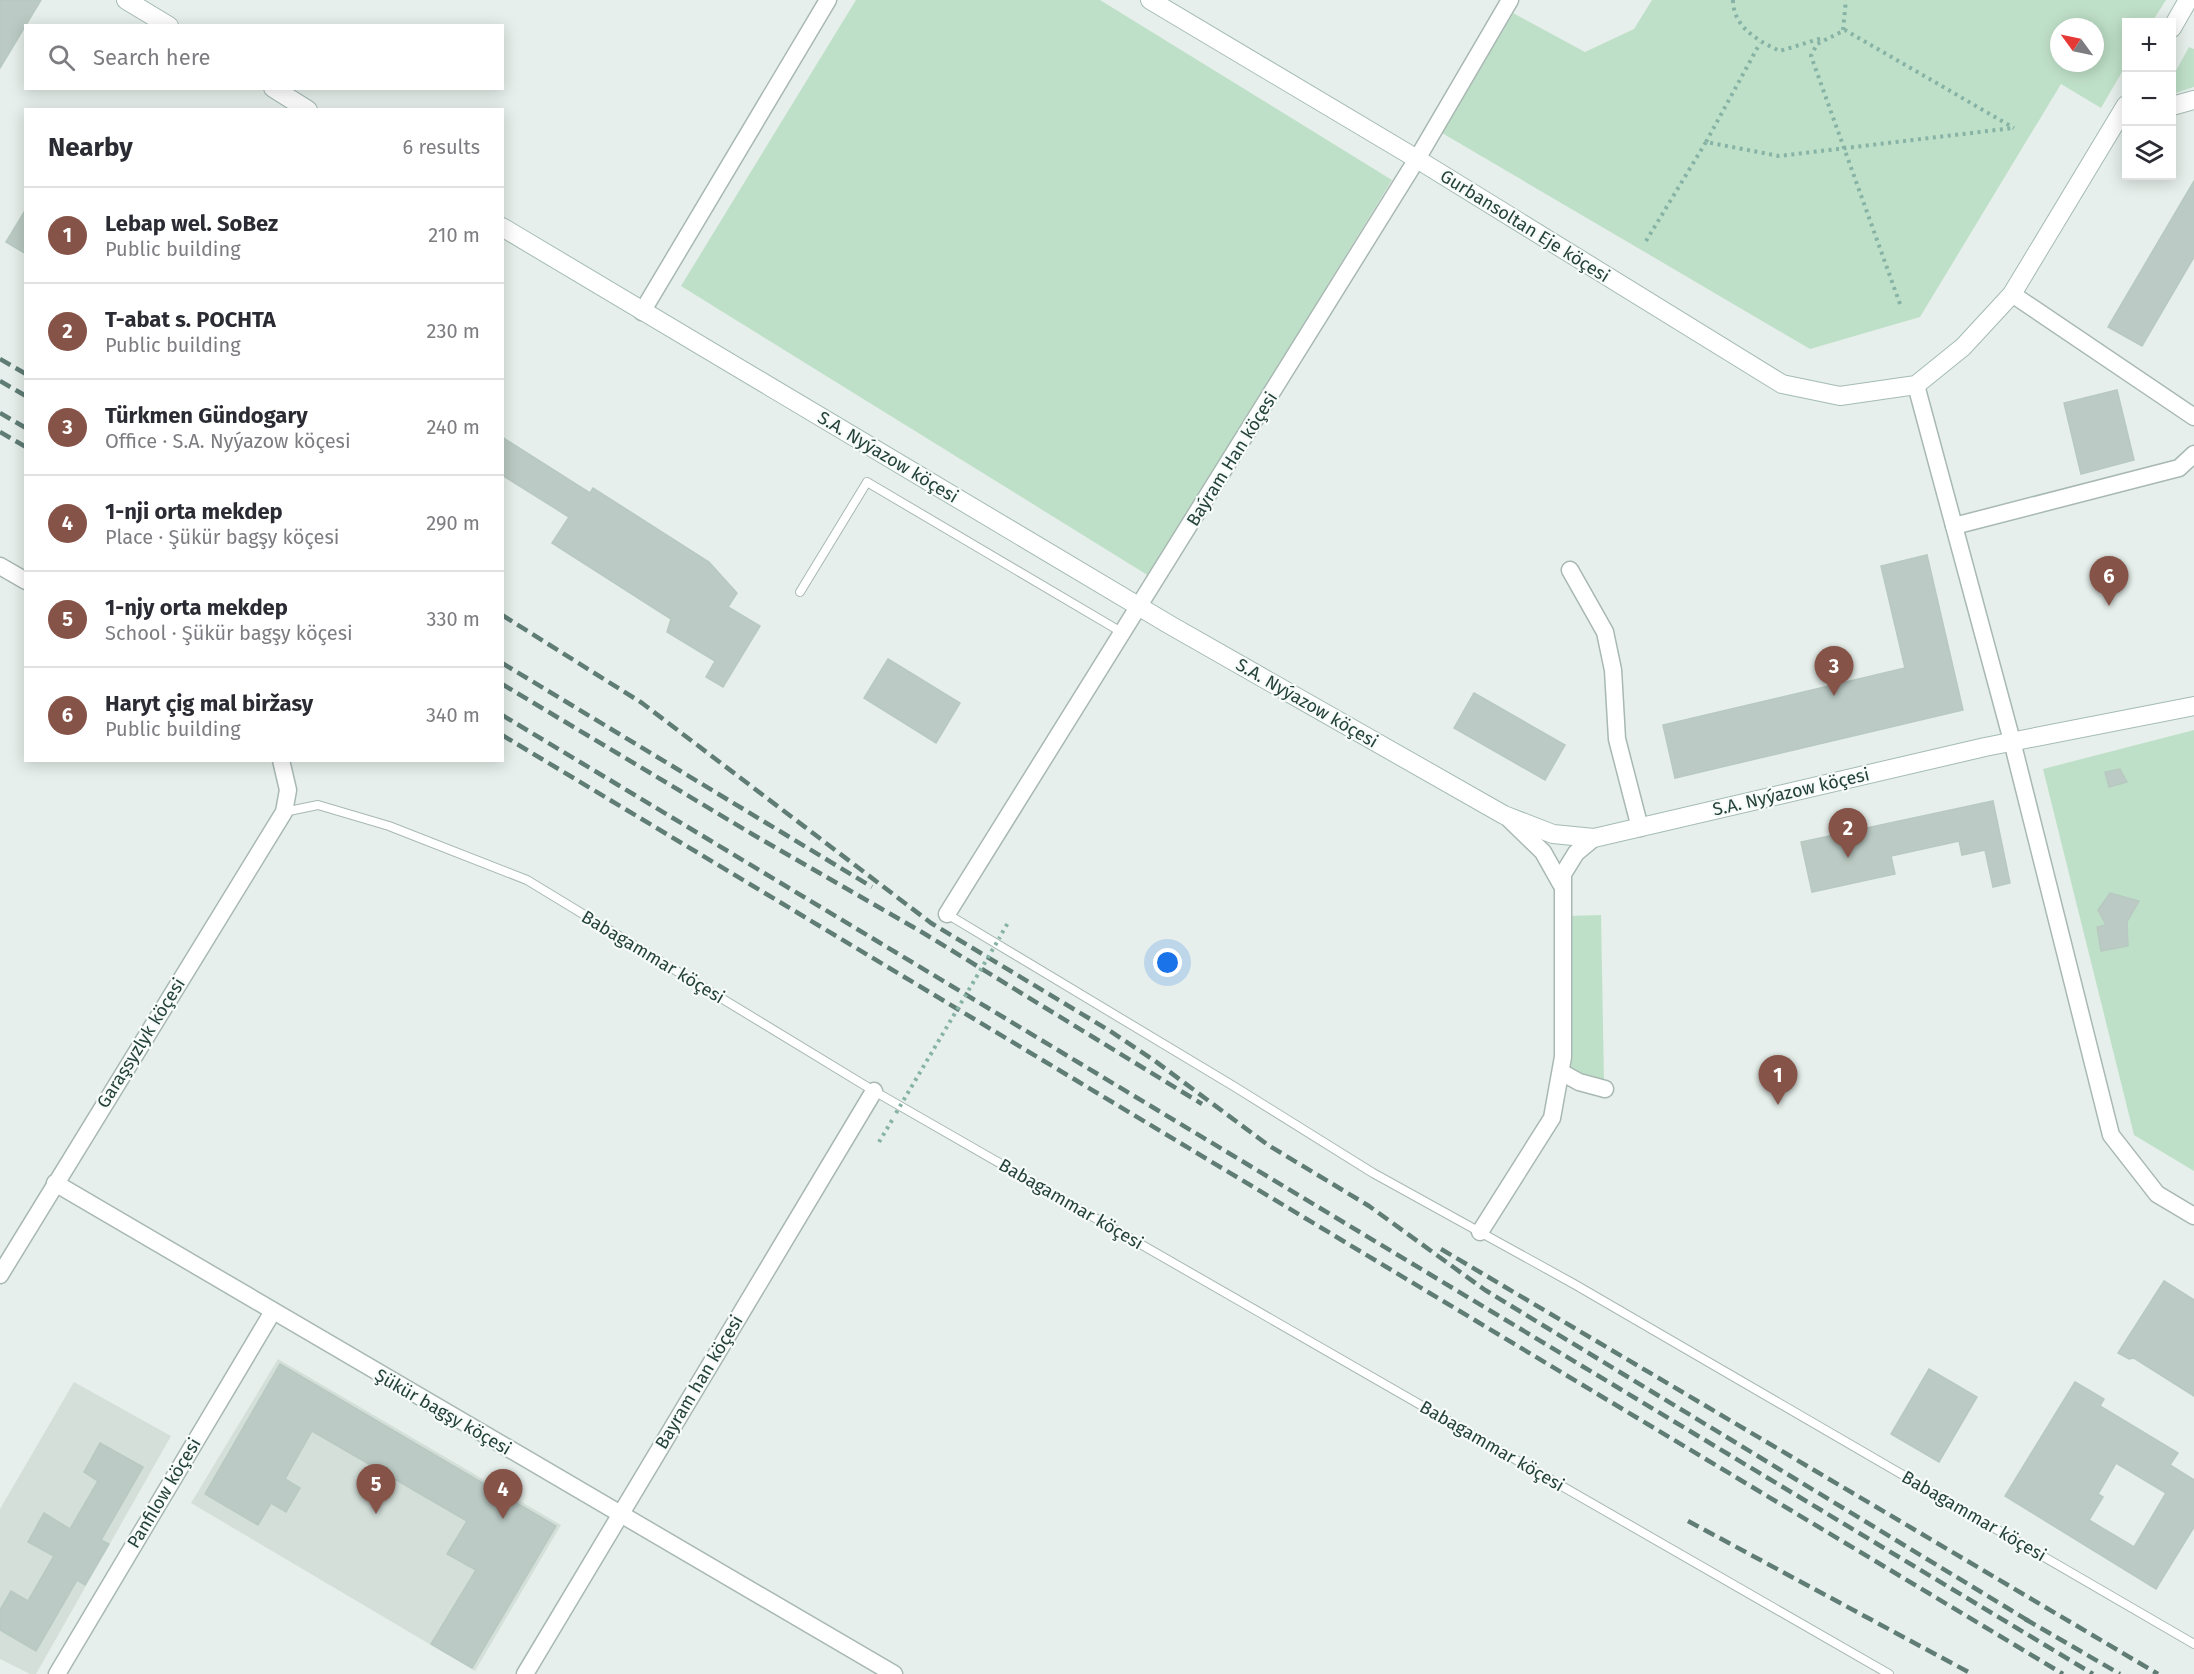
<!DOCTYPE html>
<html lang="en">
<head>
<meta charset="utf-8">
<style>
  body { margin:0; font-family:"Fira Sans",sans-serif; background:#f2f2f3; color:#2b2b33 }
  .controls { position:absolute; right:18px; top:18px; display:grid; overflow:hidden; border-radius:0px; box-shadow:0 3px 15px #0003 }
  .controls button { width:54px; height:54px; display:grid; place-items:center; padding:0; border:0; border-bottom:2px solid #e1e1e2; background:#fff; color:#2b2b33; font:30px sans-serif }
  .compass { position:absolute; left:2050px; top:18px; width:54px; height:54px; border-radius:50%; background:#fff; box-shadow:0 3px 15px #0003; rotate:303deg }
  .you { position:absolute; left:1168px; top:963px; width:21px; height:21px; margin:-15px; border:4px solid #fff; border-radius:50%; background:#1a73e8; box-shadow:0 0 0 9px #1a73e833 }
  .badge { display:grid; place-items:center; width:39px; height:39px; border-radius:50%; background:#855347; color:#fff; font-size:20px; font-weight:700 }
  .pin { position:absolute; translate:-50% -50px; filter:drop-shadow(0 2px 3px #0008) }
  .pin::after { content:''; position:absolute; top:32px; width:21px; height:18px; background:inherit; clip-path:polygon(0 0,100% 0,50% 100%) }
  .list { margin:0; padding:0; list-style:none }
  h2 { display:flex; justify-content:space-between; align-items:center; height:78px; margin:0; padding:0 24px; font-size:26px }
  h2 small { font-size:20px; font-weight:400; color:#7c7c81 }
  .list li { display:grid; grid-template-columns:39px 1fr auto; gap:18px; align-items:center; box-sizing:border-box; height:96px; padding:0 24px; border-top:2px solid #e1e1e2 }
  .list b { display:block; font-size:22px; white-space:nowrap }
  .list p { margin:0; font-size:20px; white-space:nowrap; color:#7c7c81 }
  .list em { font-size:20px; font-style:normal; color:#7c7c81 }
  .icon { flex:none; width:33px; height:33px; fill:none; stroke:currentColor; stroke-width:2; stroke-linecap:round; stroke-linejoin:round }
  .map { position:relative; flex:none; width:2194px; height:1674px; overflow:hidden }
  .search { position:absolute; background:#fff; box-shadow:0 3px 15px #0003; left:24px; top:24px; width:480px; height:66px; display:flex; align-items:center; gap:15px; box-sizing:border-box; padding:0 21px; border-radius:0px; color:#7c7c81; font-size:22px }
  .panel { position:absolute; background:#fff; box-shadow:0 3px 15px #0003; left:24px; top:108px; width:480px; height:654px; border-radius:0px }
  .map>svg:first-child { display:block }
  .built { fill:#d4dfda }
  .green { fill:#bfe0c8; fill-rule:evenodd }
  .building { fill:#bbcac4; stroke:#b8c9c2; stroke-width:1.5; fill-rule:evenodd }
  .lines { fill:none; stroke-linecap:round; stroke-linejoin:round }
  .lane-casing { stroke:#a8b8b2; stroke-width:10 }
  .street-casing { stroke:#a8b8b2; stroke-width:19 }
  .secondary-casing { stroke:#a4bbb3; stroke-width:20 }
  .path { stroke:#86b3a5; stroke-width:4; stroke-dasharray:3 4.5; stroke-linecap:butt }
  .lane { stroke:#fff; stroke-width:8 }
  .street { stroke:#fff; stroke-width:16 }
  .secondary { stroke:#fff; stroke-width:18 }
  .rail { stroke:#5f7d75; stroke-width:4.5; stroke-dasharray:12 6; stroke-linecap:butt }
  .path-bridge { stroke:#86b3a5; stroke-width:4; stroke-dasharray:3 4.5; stroke-linecap:butt }
  .labels { text-anchor:middle; stroke-width:4.5; stroke-linejoin:round; paint-order:stroke }
  .street-label { font-size:18px; fill:#24423a; stroke:#f7fbf9 }
</style>
</head>
<body>
<div class="map">
<svg width="2194" height="1674" viewBox="0 0 2194 1674">
  <rect width="100%" height="100%" fill="#e6efeb"/>
  <g class="built">
    <polygon points="278,1359 561,1525 475,1671 191,1503"/>
    <polygon points="74,1382 171,1436 36,1674 30,1674 0,1659 0,1509"/>
  </g>
  <g class="green">
    <polygon points="856,0 1100,0 1392,180 1149,576 681,286"/>
    <path d="M1652,0H2166L2152,22H2126V65L2101,108L2061,84L1920,317L1810,349L1442,133L1513,13L1585,52L1634,29ZM2059,27H2095V63H2059Z"/>
    <polygon points="2189,47 2194,49 2194,87 2172,94 2172,78"/>
    <polygon points="2194,730 2194,1171 2134,1135 2043,769"/>
    <polygon points="1601,915 1604,1082 1570,1069 1568,916"/>
  </g>
  <g class="building">
    <polygon points="0,0 41,0 0,68"/>
    <polygon points="2194,181 2194,257 2142,346 2108,327"/>
    <polygon points="26,209 26,254 6,242"/>
    <polygon points="2117,390 2134,460 2081,474 2064,403"/>
    <polygon points="502,437 590,493 593,488 709,562 737,593 728,607 760,626 723,687 706,677 715,661 667,632 671,619 552,543 569,517 502,475"/>
    <polygon points="1927,555 1963,710 1675,778 1663,725 1905,668 1881,566"/>
    <polygon points="888,659 960,703 936,743 864,698"/>
    <polygon points="1474,693 1565,745 1545,780 1454,728"/>
    <polygon points="2120,769 2127,782 2109,787 2105,772"/>
    <polygon points="1993,801 2010,883 1993,887 1985,850 1962,855 1959,841 1891,856 1895,874 1812,892 1801,842"/>
    <polygon points="2110,893 2139,901 2127,922 2128,946 2101,951 2097,927 2106,925 2098,910"/>
    <polygon points="2164,1281 2194,1300 2194,1396 2134,1358 2129,1359 2118,1353"/>
    <polygon points="280,1364 556,1526 472,1668 431,1644 476,1570 447,1554 467,1521 312,1431 285,1479 300,1488 286,1512 271,1503 258,1525 205,1494"/>
    <polygon points="1929,1369 1977,1397 1939,1462 1891,1434"/>
    <path d="M2075,1382L2104,1399L2100,1406L2178,1453L2170,1465L2194,1480V1527L2156,1589L2005,1496ZM2116,1463L2166,1493L2134,1547L2089,1520L2103,1497L2098,1494Z"/>
    <polygon points="100,1443 143,1467 101,1540 109,1544 85,1585 77,1580 36,1651 0,1630 0,1610 11,1591 28,1601 54,1556 28,1542 44,1513 70,1529 98,1481 84,1472"/>
  </g>
  <g class="lines">
    <g class="lane-casing">
      <g id="lane">
        <polyline points="800,592 867,482 1123,633"/>
        <polyline points="284,812 318,805 389,826 527,880 874,1091 1889,1674"/>
        <polyline points="947,914 1235,1087 1373,1173 1574,1284 2194,1644"/>
      </g>
    </g>
    <g class="street-casing">
      <g id="street">
        <polyline points="2012,294 2194,417"/>
        <polyline points="642,312 828,0"/>
        <polyline points="1916,385 2012,741 2111,1135 2157,1194 2194,1216"/>
        <polyline points="1954,526 2179,468 2194,454"/>
        <polyline points="0,566 26,581"/>
        <polyline points="1570,570 1605,632 1613,670 1617,739 1640,828"/>
        <polyline points="1508,818 1543,852 1561,884"/>
        <polyline points="947,914 1417,159 1510,0"/>
        <polyline points="1561,1072 1579,1082 1605,1089"/>
        <polyline points="55,1183 894,1674"/>
        <polyline points="1480,1232 1552,1118 1563,1057 1563,874 1576,853 1594,838"/>
        <polyline points="0,1275 284,812 288,790 281,760"/>
        <polyline points="57,1674 272,1313"/>
        <polyline points="525,1674 874,1091"/>
      </g>
    </g>
    <g class="secondary-casing">
      <g id="secondary">
        <polyline points="126,0 169,26"/>
        <polyline points="1150,0 1417,159 1782,384 1840,396 1916,385 1963,347 2012,294 2126,105"/>
        <polyline points="2172,28 2188,0"/>
        <polyline points="273,88 308,110"/>
        <polyline points="2172,106 2194,100"/>
        <polyline points="502,227 1170,625 1504,815 1553,834 1594,838 1985,747 2194,706"/>
      </g>
    </g>
    <g class="path">
      <path d="M1733,0C1733,27 1758,41 1780,51L1822,38"/>
      <polyline points="1843,30 1846,0"/>
      <polyline points="1706,142 1760,43"/>
      <polyline points="1646,241 1706,142 1779,156 2013,128"/>
      <polyline points="1900,304 1811,56 1817,44 1845,30 2014,128"/>
      <polyline points="1002,933 1009,921"/>
      <polyline points="879,1142 894,1117"/>
    </g>
    <use href="#lane" class="lane"/>
    <use href="#street" class="street"/>
    <use href="#secondary" class="secondary"/>
    <g class="rail">
      <polyline points="0,359 26,374"/>
      <polyline points="0,381 26,396"/>
      <polyline points="0,413 26,428"/>
      <polyline points="0,432 26,447"/>
      <polyline points="502,615 642,703 931,923 1110,1031 1155,1061 1268,1145 1369,1206 1485,1290 2032,1623"/>
      <polyline points="502,663 872,887"/>
      <polyline points="502,684 752,834 925,934 1202,1104"/>
      <polyline points="502,715 2093,1674"/>
      <polyline points="502,735 2063,1674"/>
      <polyline points="1441,1249 2158,1674"/>
      <polyline points="1688,1521 1972,1674"/>
      <polyline points="2025,1619 2120,1674"/>
    </g>
    <polyline class="path-bridge" points="896,1113 1000,937"/>
  </g>
  <g class="labels">
    <g class="street-label">
      <text transform="translate(1525 226) rotate(32)" y="6">Gurbansoltan Eje köçesi</text>
      <text transform="translate(888 457) rotate(31)" y="6">S.A. Nyýazow köçesi</text>
      <text transform="translate(1232 459) rotate(-58)" y="6">Baýram Han köçesi</text>
      <text transform="translate(1307 703) rotate(30)" y="6">S.A. Nyýazow köçesi</text>
      <text transform="translate(1791 792) rotate(-13)" y="6">S.A. Nyýazow köçesi</text>
      <text transform="translate(653 957) rotate(31)" y="6">Babagammar köçesi</text>
      <text transform="translate(141 1043) rotate(-58)" y="6">Garaşsyzlyk köçesi</text>
      <text transform="translate(1071 1204) rotate(30)" y="6">Babagammar köçesi</text>
      <text transform="translate(699 1382) rotate(-59)" y="6">Bayram han köçesi</text>
      <text transform="translate(443 1412) rotate(30)" y="6">Şükür bagşy köçesi</text>
      <text transform="translate(1492 1446) rotate(30)" y="6">Babagammar köçesi</text>
      <text transform="translate(164 1493) rotate(-59)" y="6">Panfilow köçesi</text>
      <text transform="translate(1974 1516) rotate(30)" y="6">Babagammar köçesi</text>
    </g>
  </g>
</svg>
<div class="controls">
<button>+</button>
<button>−</button>
<button><svg class="icon" aria-label="layers" viewBox="0 0 24 24"><path d="M12 4l9 5-9 5-9-5zM3 14l9 5 9-5"/></svg></button>
</div>
<svg class="compass" viewBox="-18 -18 36 36"><path d="M0-13l5 13h-10z" fill="#e53935"/><path d="M0 13l5-13h-10z" fill="#7c7c81"/></svg>
<div class="you"></div>
<div class="pin badge" style="left:1778px;top:1105px">1</div>
<div class="pin badge" style="left:1848px;top:858px">2</div>
<div class="pin badge" style="left:1834px;top:696px">3</div>
<div class="pin badge" style="left:503px;top:1519px">4</div>
<div class="pin badge" style="left:376px;top:1514px">5</div>
<div class="pin badge" style="left:2109px;top:606px">6</div>
<div class="search"><svg class="icon" aria-label="search" viewBox="0 0 24 24"><circle cx="10" cy="10" r="6"/><path d="M15 15l6 6"/></svg>Search here</div>
<section class="panel">
<h2>Nearby<small>6 results</small></h2>
<ul class="list">
<li><span class="badge">1</span><div><b>Lebap wel. SoBez</b><p>Public building</p></div><em>210 m</em></li>
<li><span class="badge">2</span><div><b>T-abat s. POCHTA</b><p>Public building</p></div><em>230 m</em></li>
<li><span class="badge">3</span><div><b>Türkmen Gündogary</b><p>Office · S.A. Nyýazow köçesi</p></div><em>240 m</em></li>
<li><span class="badge">4</span><div><b>1-nji orta mekdep</b><p>Place · Şükür bagşy köçesi</p></div><em>290 m</em></li>
<li><span class="badge">5</span><div><b>1-njy orta mekdep</b><p>School · Şükür bagşy köçesi</p></div><em>330 m</em></li>
<li><span class="badge">6</span><div><b>Haryt çig mal biržasy</b><p>Public building</p></div><em>340 m</em></li>
</ul>
</section>
</div>
</body>
</html>
